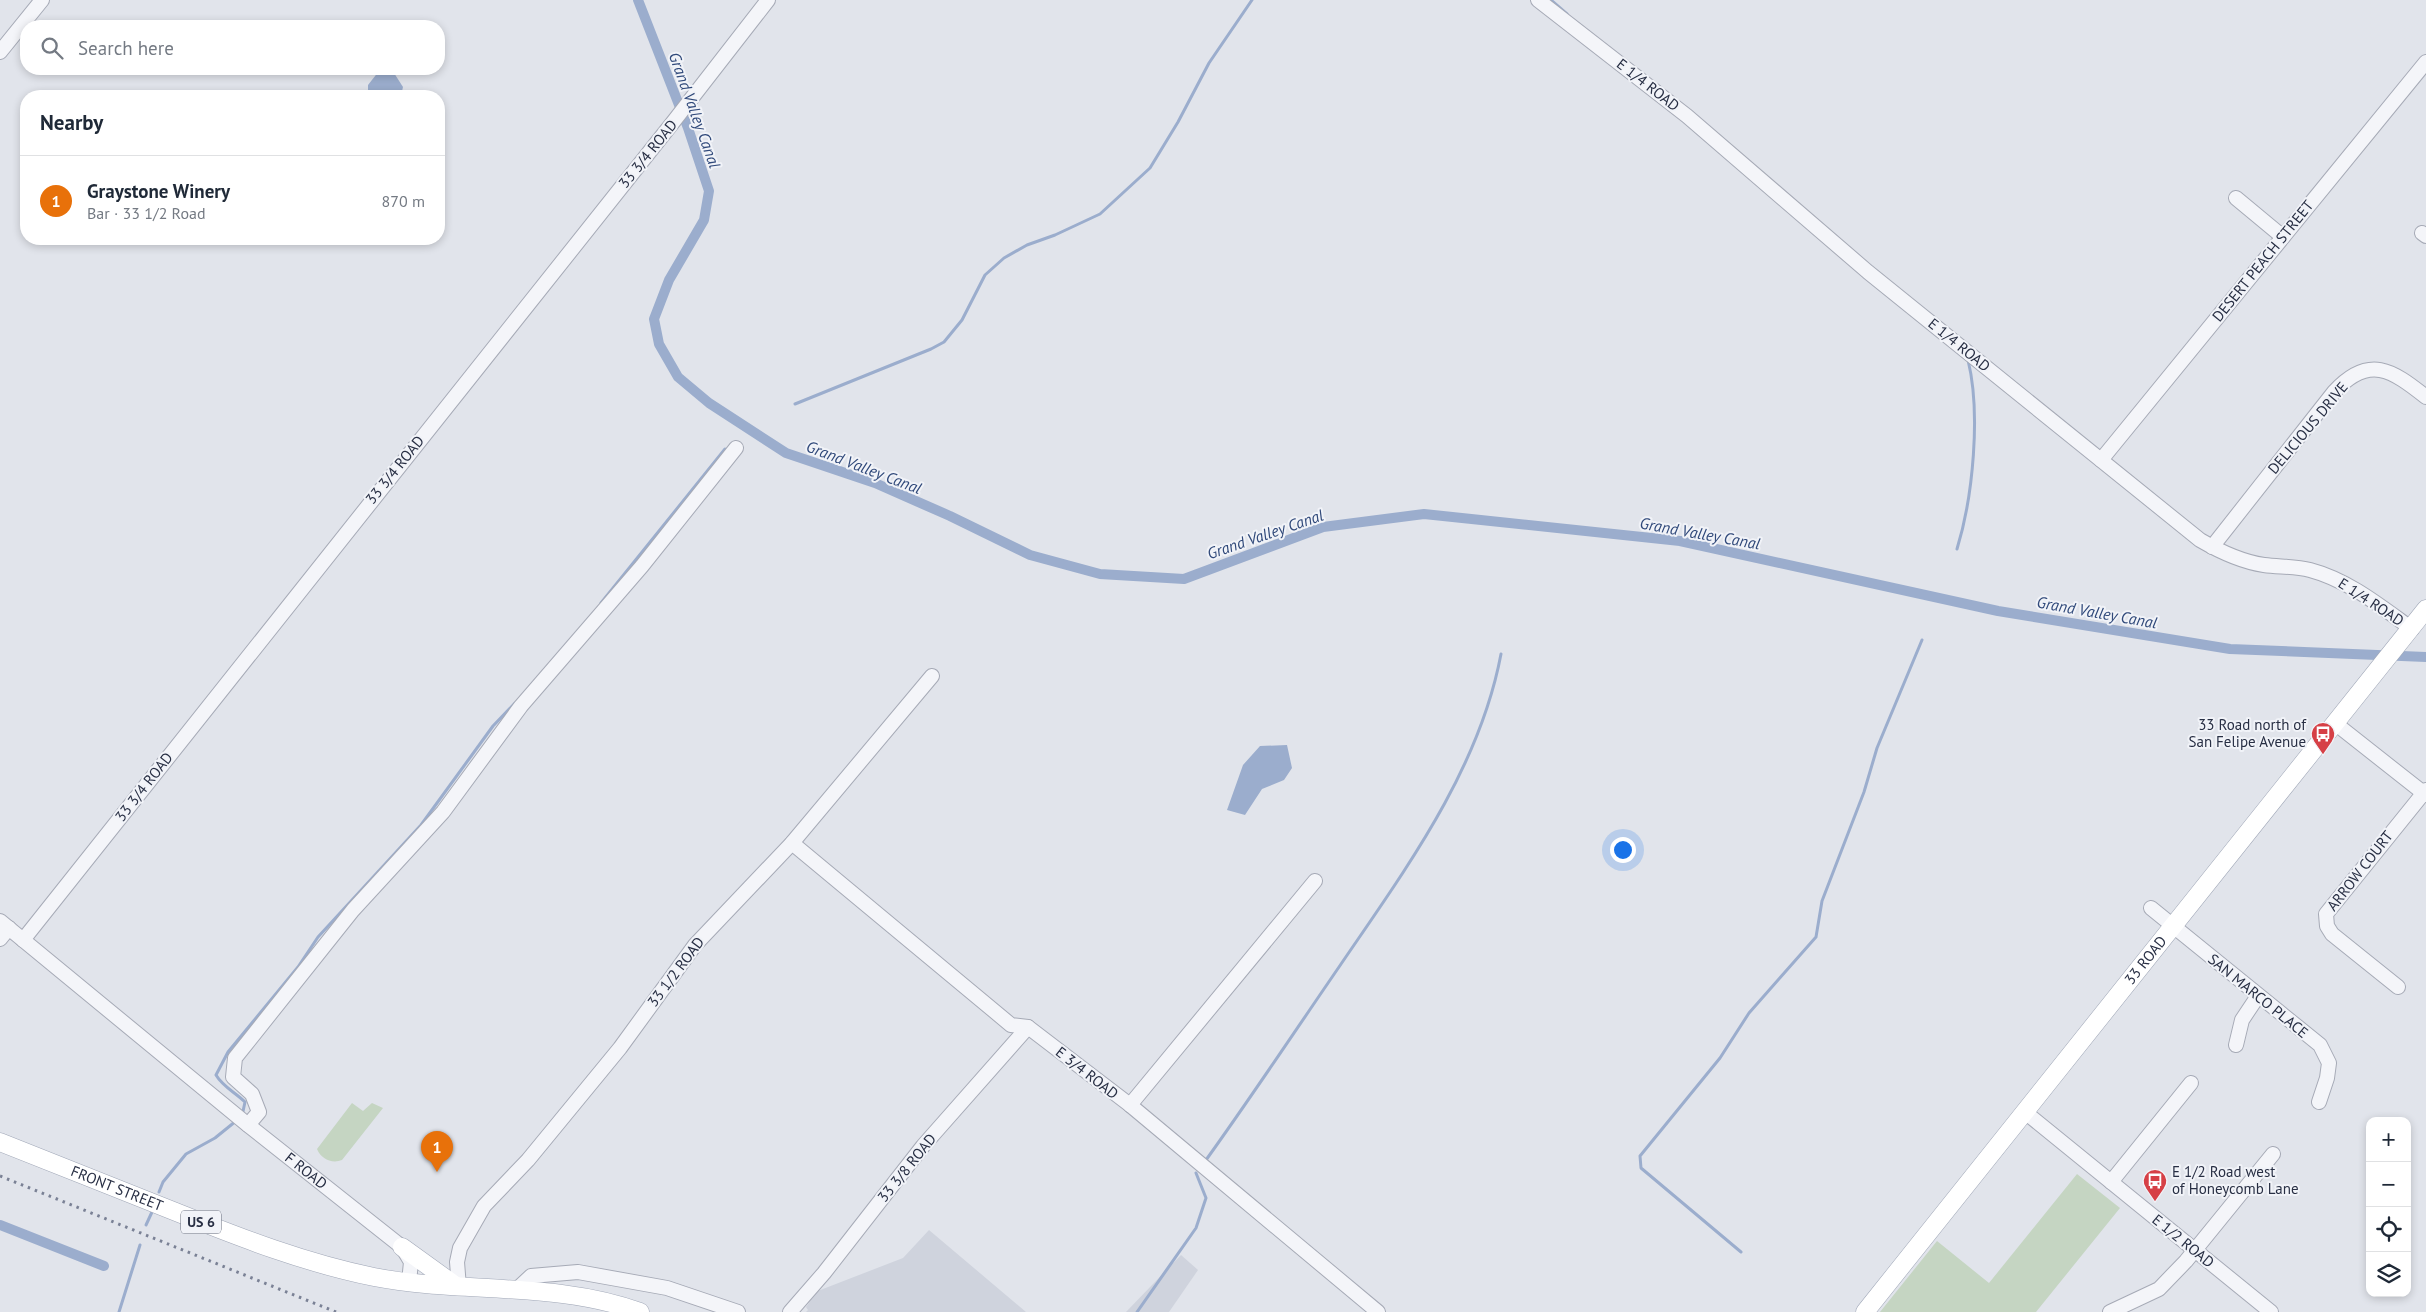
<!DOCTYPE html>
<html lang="en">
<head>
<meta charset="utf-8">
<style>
  body { margin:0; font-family:"PT Sans",sans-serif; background:#f2f2f3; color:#1f2937 }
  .controls { position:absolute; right:15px; bottom:15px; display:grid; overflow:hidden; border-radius:10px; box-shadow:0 2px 8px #0003 }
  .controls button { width:45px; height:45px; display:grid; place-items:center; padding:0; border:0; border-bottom:1px solid #e0e1e3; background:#fff; color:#1f2937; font:25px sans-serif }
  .you { position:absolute; left:1622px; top:849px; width:18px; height:18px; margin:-12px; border:4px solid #fff; border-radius:50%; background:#1a73e8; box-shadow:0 0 0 8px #1a73e833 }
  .badge { display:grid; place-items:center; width:32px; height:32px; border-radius:50%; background:#d64046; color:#fff; font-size:16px; font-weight:700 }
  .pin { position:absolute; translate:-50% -41px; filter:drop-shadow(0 1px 2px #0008) }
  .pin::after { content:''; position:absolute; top:26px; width:18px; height:15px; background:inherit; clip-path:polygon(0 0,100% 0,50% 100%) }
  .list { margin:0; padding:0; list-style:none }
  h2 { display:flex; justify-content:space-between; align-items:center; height:65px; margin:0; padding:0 20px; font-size:21px }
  h2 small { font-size:16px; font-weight:400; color:#747a83 }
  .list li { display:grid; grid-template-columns:32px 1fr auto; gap:15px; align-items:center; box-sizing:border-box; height:90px; padding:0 20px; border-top:1px solid #e0e1e3 }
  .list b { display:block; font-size:19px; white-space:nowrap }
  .list p { margin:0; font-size:16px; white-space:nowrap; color:#747a83 }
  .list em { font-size:16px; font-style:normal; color:#747a83 }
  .icon { flex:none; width:28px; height:28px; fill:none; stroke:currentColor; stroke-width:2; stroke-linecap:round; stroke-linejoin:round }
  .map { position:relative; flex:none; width:2426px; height:1312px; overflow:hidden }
  .search { position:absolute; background:#fff; box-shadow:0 2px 8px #0003; left:20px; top:20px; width:425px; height:55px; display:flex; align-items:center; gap:12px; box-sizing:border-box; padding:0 18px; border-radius:20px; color:#747a83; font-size:19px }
  .panel { position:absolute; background:#fff; box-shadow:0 2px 8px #0003; left:20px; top:90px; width:425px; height:155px; border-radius:20px }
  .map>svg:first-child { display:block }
  .built { fill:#cfd3dd }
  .green { fill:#c5d5c2 }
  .water { fill:#9badcd }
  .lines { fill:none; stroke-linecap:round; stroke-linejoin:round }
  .stream { stroke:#9badcd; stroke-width:3 }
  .canal { stroke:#9badcd; stroke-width:10 }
  .minor-casing { stroke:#a6aab6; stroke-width:16 }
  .major-casing { stroke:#a0a7b7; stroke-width:19 }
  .minor { stroke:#f4f5f9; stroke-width:14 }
  .major { stroke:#fff; stroke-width:18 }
  .rail { stroke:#7a8195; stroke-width:3; stroke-dasharray:2.5 5; stroke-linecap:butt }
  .labels { text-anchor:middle; stroke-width:4; stroke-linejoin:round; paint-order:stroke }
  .shield { fill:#f1f3f8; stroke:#646a7a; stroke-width:1 }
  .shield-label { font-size:14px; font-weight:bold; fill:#282f44 }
  .street-label { font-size:15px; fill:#282f44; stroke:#f1f3f8 }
  .poi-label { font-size:15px; fill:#282f44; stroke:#f1f3f8; text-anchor:end }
  .water-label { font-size:16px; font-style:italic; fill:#30497a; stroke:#f1f3f8 }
</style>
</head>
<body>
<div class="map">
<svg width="2426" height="1312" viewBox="0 0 2426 1312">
  <rect width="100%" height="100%" fill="#e1e4eb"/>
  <g class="built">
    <polygon points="929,1230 1026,1312 806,1312 808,1310 806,1307 811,1300 810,1294 903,1258"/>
    <polygon points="1181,1255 1198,1270 1169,1312 1126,1312"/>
  </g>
  <g class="green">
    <path d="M352,1103L363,1111L372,1103L383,1108L342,1160C332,1164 321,1159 317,1149Z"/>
    <polygon points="2077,1174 2120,1208 2036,1312 1880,1312 1937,1241 1989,1283"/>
  </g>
  <g class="water">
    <polygon points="379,71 394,73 403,87 401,96 368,96 368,85"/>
    <polygon points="1287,745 1292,768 1284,780 1262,789 1245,815 1227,810 1243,765 1260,746"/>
  </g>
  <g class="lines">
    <g class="stream">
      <polyline points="1551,0 1567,14"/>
      <polyline points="795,404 931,349 944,342 962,320 985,275 1004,258 1027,245 1055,235 1100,214 1150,168 1178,122 1209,63 1252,0"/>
      <path d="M1957,549C1973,497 1981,413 1968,360"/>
      <polyline points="601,603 725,449"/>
      <path d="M242,1116L245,1102C235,1092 223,1087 216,1075L228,1052L298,967L318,937L421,825L493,726L515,703"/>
      <path d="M1206,1160C1252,1096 1295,1031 1339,967C1405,870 1479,771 1501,654"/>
      <polyline points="159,1192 163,1182 186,1154 215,1138 236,1121"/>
      <polyline points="146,1225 152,1212"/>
      <polyline points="1741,1252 1641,1168 1640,1156 1720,1058 1749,1013 1816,937 1822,901 1864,792 1877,748 1922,640"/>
      <polyline points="119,1312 140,1245"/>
      <polyline points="1137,1312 1196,1228 1206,1198 1196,1173"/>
    </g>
    <g class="canal">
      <polyline points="638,0 688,128 709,191 704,220 669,280 654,319 659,344 678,377 709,403 786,453 875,483 950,516 1030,555 1100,574 1184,579 1323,527 1424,514 1680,541 1998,611 2230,649 2426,657"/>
      <polyline points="0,1225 104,1266"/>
    </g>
    <g class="minor-casing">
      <g id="minor">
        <path d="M1538,0L1687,116L1868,272L2200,540C2219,551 2243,562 2264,565C2279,567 2295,566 2310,570C2348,580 2380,606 2412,629"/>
        <polyline points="0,52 42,0"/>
        <polyline points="2236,198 2283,237"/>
        <polyline points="2422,233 2426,236"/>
        <polyline points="2101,460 2426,62"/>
        <path d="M2212,547L2334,392C2369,354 2392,370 2426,397"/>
        <polyline points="2336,724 2426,795"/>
        <polyline points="792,843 1011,1025 1028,1027 1130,1105 1378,1312"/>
        <polyline points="2151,908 2320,1045 2329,1063 2327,1078 2319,1102"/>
        <path id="s1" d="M0,921L248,1125L402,1247L411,1262L409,1282"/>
        <polyline points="0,939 9,928"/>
        <polyline points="23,940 674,121 768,0"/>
        <polyline points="2398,987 2332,934 2327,926 2326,914 2426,790"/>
        <polyline points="2236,1045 2242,1020 2258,996"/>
        <polyline points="1130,1105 1315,881"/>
        <polyline points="2025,1112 2271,1312"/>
        <polyline points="248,1125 259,1112 252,1094 233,1077 235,1058 353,910 443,812 521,706 642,566 736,448"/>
        <polyline points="2111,1182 2191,1083"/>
        <polyline points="459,1287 457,1262 460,1248 484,1206 528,1160 620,1048 695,945 792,843 932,676"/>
        <polyline points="515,1291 531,1276 578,1272 667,1288 738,1312"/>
        <polyline points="790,1312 824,1273 923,1146 1028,1027"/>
        <polyline points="2110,1312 2159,1289 2186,1261 2273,1154"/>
      </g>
    </g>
    <g class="major-casing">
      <g id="major">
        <path id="s2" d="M0,1142C59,1165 117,1189 176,1212C241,1238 305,1263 374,1277C461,1294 557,1281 640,1312"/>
        <polyline points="402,1247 456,1286"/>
        <path id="s3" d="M1865,1312L2426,609"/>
      </g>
    </g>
    <use href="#minor" class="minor"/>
    <use href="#major" class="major"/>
    <polyline class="rail" points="0,1176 336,1312"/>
  </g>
  <defs>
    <g id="bus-pin" transform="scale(1.25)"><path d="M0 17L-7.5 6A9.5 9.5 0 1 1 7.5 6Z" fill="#d64046" stroke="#f1f3f8"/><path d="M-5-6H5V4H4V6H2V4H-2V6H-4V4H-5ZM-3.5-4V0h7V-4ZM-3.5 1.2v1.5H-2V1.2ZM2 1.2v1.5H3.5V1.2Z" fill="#fff"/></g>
  </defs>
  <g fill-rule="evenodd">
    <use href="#bus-pin" x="2323" y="734"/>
    <use href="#bus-pin" x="2155" y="1181"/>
  </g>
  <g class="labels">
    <rect class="shield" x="181" y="1210.5" width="40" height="23" rx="4"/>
    <g class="shield-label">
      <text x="201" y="1227">US 6</text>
    </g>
    <g class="street-label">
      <text transform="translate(1648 85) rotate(38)" y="5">E 1/4 ROAD</text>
      <text transform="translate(648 154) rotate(-51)" y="5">33 3/4 ROAD</text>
      <text transform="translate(2263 261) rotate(-51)" y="5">DESERT PEACH STREET</text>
      <text transform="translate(1959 345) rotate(39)" y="5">E 1/4 ROAD</text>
      <text transform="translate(2308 428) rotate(-50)" y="5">DELICIOUS DRIVE</text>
      <text transform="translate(395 470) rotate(-51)" y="5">33 3/4 ROAD</text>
      <text transform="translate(2371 602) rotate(33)" y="5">E 1/4 ROAD</text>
      <text transform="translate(144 787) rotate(-52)" y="5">33 3/4 ROAD</text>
      <text transform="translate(2360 871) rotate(-52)" y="5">ARROW COURT</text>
      <text dy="5" stroke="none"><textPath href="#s3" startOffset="450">33 ROAD</textPath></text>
      <text transform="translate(676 972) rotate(-53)" y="5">33 1/2 ROAD</text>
      <text transform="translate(2258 996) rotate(39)" y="5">SAN MARCO PLACE</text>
      <text transform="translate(1087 1073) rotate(38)" y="5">E 3/4 ROAD</text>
      <text transform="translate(907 1168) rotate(-51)" y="5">33 3/8 ROAD</text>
      <text dy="5" stroke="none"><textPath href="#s1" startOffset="395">F ROAD</textPath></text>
      <text dy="5" stroke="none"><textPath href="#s2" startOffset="126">FRONT STREET</textPath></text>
      <text transform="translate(2183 1241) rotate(39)" y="5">E 1/2 ROAD</text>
    </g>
    <g class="poi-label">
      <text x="2306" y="730">33 Road north of<tspan x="2306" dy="17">San Felipe Avenue</tspan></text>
      <text x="2172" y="1177" text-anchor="start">E 1/2 Road west<tspan x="2172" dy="17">of Honeycomb Lane</tspan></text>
    </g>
    <g class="water-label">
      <text transform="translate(695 110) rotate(70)" y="6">Grand Valley Canal</text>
      <text transform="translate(864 467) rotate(21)" y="6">Grand Valley Canal</text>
      <text transform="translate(1700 533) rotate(10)" y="6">Grand Valley Canal</text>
      <text transform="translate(1265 534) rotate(-19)" y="6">Grand Valley Canal</text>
      <text transform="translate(2097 612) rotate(10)" y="6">Grand Valley Canal</text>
    </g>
  </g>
</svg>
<div class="controls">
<button>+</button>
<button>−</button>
<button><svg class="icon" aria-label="locate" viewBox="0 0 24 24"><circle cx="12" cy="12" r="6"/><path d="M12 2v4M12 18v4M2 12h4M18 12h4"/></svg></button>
<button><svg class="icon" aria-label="layers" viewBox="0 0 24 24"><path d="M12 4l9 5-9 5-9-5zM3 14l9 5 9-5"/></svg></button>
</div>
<div class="you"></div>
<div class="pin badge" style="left:437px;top:1172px;background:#e8710a">1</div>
<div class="search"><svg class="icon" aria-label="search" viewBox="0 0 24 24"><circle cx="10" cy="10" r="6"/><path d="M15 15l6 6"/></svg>Search here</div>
<section class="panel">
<h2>Nearby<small></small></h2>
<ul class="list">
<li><span class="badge" style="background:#e8710a">1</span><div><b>Graystone Winery</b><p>Bar · 33 1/2 Road</p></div><em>870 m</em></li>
</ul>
</section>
</div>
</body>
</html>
